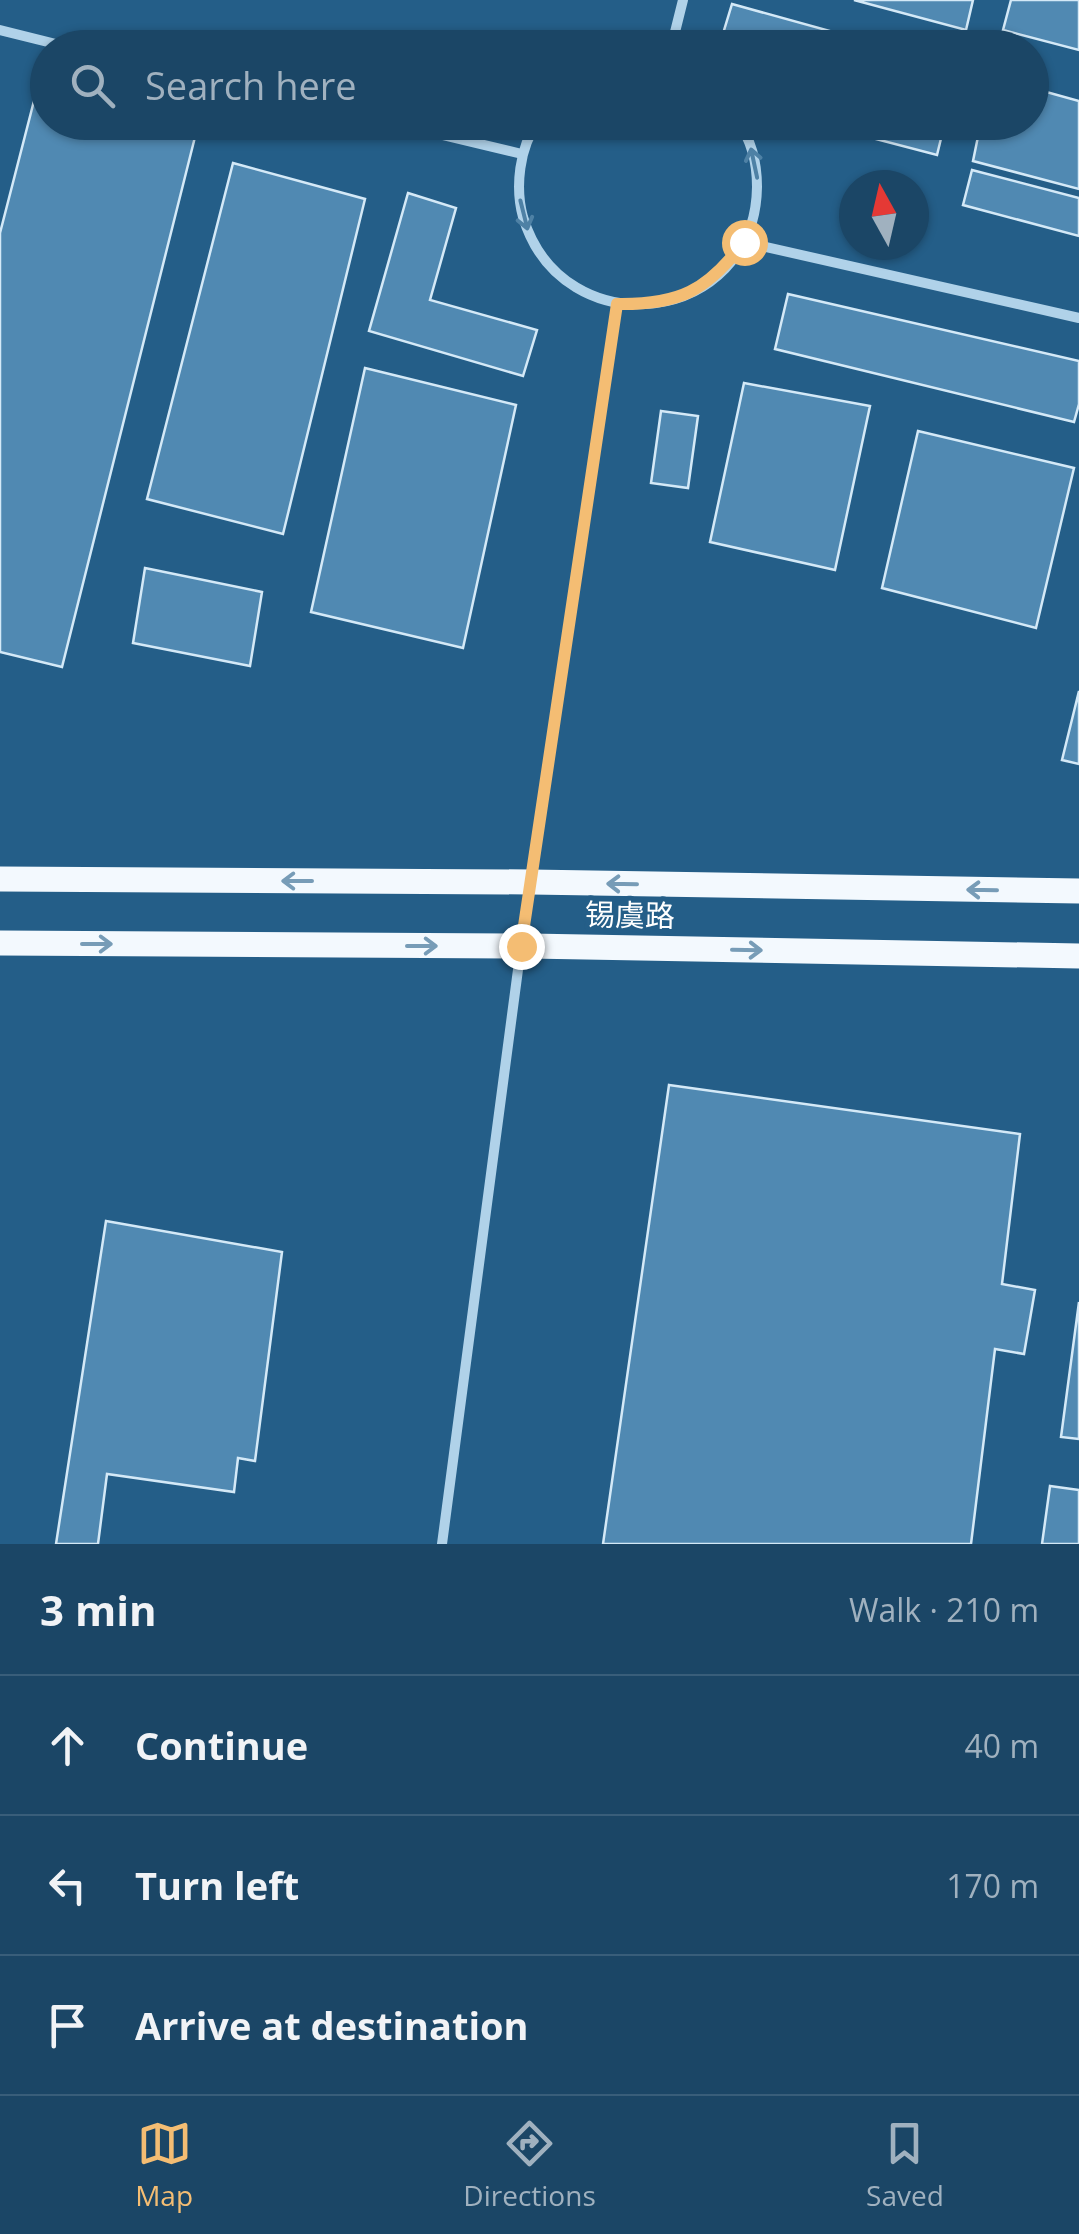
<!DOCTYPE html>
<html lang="en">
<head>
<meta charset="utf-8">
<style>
  body { margin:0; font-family:"Open Sans","Noto Sans SC",sans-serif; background:#28506f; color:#f1f3f6 }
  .compass { position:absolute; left:839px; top:170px; width:90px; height:90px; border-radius:50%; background:#1b4666; box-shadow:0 2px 8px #0004; rotate:352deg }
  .stop { position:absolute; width:30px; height:30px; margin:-22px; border:8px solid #f4bd73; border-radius:50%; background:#fff }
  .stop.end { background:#f4bd73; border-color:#fff; box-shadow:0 2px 10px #0008 }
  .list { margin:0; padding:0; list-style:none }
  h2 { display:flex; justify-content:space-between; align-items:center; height:130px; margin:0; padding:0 40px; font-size:42px }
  h2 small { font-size:32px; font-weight:400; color:#a0b1bf }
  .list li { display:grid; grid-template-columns:65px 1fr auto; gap:30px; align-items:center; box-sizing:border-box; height:140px; padding:0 40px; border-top:2px solid #395e7a }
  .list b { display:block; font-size:38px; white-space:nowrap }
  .list em { font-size:32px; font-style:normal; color:#a0b1bf }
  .icon { flex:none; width:55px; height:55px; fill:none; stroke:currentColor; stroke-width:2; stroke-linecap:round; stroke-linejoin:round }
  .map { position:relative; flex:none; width:1079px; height:1544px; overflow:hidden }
  .search { position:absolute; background:#1b4666; box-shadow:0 2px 8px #0004; left:30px; right:30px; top:30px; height:110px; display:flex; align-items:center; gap:25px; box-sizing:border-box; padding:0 35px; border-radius:55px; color:#a0b1bf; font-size:38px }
  .sheet { height:550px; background:#1b4666 }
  nav { display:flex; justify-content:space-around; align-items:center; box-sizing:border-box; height:140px; border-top:2px solid #395e7a; background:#1b4666; font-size:28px; color:#a0b1bf }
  nav a { display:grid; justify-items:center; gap:5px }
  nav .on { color:#f4bd73 }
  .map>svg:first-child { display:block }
  .building { fill:#5089b2; stroke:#d4e9f7; stroke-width:2.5 }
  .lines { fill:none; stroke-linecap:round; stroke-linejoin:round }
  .minor { stroke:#b0d2e9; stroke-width:10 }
  .primary { stroke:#f3f9fe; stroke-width:25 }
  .oneway { stroke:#4e81a5 }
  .oneway2 { stroke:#779cb7 }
  .route { stroke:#f4bd73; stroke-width:12 }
  .labels { text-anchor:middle; stroke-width:10; stroke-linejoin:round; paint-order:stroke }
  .street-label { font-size:30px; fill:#fff; stroke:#245e88 }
</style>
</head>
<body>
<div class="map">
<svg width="1079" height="1544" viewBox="0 0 1079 1544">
  <rect width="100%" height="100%" fill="#245e88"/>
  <g class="building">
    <polygon points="854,0 973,0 966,30"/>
    <polygon points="1011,0 1079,0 1079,50 1003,30"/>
    <polygon points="732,4 891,48 758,48 722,37"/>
    <polygon points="1032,88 1079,101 1079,189 973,161 981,122 1032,122"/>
    <polygon points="35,97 48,100 48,122 138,122 195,137 62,667 0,652 0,233"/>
    <polygon points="811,122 945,122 937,155"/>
    <polygon points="233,163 365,199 283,534 147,499"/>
    <polygon points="972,170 1079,198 1079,236 963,205"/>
    <polygon points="408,193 456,208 430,300 537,330 523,376 369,331"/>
    <polygon points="788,294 1079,361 1079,404 1074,422 775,349"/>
    <polygon points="365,368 516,405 463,648 311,612"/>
    <polygon points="744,383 870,406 835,570 710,542"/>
    <polygon points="661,411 698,416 688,488 651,483"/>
    <polygon points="918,431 1074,468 1036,628 882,588"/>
    <polygon points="145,568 262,592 250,666 133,643"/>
    <polygon points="1079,691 1079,764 1062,760"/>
    <polygon points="669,1085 1020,1134 1002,1284 1035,1290 1024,1354 995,1349 971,1544 603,1544"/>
    <polygon points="106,1221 282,1252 255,1461 238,1458 234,1492 107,1474 98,1544 56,1544"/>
    <polygon points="1079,1302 1079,1439 1061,1437"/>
    <polygon points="1050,1486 1079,1490 1079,1544 1042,1544"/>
  </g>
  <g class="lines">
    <g class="minor">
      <polyline points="0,30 72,48"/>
      <polyline points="671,48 683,0"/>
      <polyline points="388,122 522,154"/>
      <path d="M538,122C519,147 515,188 523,217C563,349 755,325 757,187C757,164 752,141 738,122"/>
      <polyline points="744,242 1079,318"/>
      <polyline points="442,1544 521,947 617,304"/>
    </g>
    <g class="primary">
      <polyline points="0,879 531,882 1079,891"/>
      <polyline points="0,943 530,946 1079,956"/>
    </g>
  </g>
  <defs><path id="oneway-shaft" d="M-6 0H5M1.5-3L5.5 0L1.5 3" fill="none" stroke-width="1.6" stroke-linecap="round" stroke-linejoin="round" transform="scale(2.5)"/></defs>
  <g class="oneway">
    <use href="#oneway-shaft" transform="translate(754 163) rotate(-102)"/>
    <use href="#oneway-shaft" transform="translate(524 215) rotate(76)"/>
  </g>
  <g class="oneway2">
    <use href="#oneway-shaft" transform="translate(297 881) rotate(-180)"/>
    <use href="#oneway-shaft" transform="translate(622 884) rotate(-179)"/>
    <use href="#oneway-shaft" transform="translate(982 890) rotate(-179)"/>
    <use href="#oneway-shaft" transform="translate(97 944)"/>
    <use href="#oneway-shaft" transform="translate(422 946)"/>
    <use href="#oneway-shaft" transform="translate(747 950) rotate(1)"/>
  </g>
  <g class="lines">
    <path class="route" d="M521,946L617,304C679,305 707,291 744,242"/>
  </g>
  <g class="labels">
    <g class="street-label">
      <text transform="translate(630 916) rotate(1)" y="10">锡虞路</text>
    </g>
  </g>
</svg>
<svg class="compass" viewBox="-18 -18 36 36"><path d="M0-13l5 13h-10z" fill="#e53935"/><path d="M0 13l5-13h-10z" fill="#a0b1bf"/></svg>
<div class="stop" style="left:744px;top:242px"></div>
<div class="stop end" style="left:521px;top:946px"></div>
<div class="search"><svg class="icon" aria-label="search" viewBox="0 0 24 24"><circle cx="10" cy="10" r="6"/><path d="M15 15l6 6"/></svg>Search here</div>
</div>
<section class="sheet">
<h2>3 min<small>Walk · 210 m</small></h2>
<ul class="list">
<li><svg class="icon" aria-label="ahead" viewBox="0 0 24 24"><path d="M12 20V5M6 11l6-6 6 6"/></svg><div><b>Continue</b></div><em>40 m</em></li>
<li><svg class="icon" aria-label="left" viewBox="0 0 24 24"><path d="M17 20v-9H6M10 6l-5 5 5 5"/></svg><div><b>Turn left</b></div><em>170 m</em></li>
<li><svg class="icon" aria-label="arrive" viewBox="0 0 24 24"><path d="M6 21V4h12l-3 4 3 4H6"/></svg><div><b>Arrive at destination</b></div></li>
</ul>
</section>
<nav>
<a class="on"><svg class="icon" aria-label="map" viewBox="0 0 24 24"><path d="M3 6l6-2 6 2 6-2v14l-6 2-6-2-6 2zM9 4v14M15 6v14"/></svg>Map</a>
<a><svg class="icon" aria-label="directions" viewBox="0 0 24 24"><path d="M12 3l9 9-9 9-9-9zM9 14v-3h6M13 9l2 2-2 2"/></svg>Directions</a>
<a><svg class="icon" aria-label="saved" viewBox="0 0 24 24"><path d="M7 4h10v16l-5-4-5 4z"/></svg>Saved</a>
</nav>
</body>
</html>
